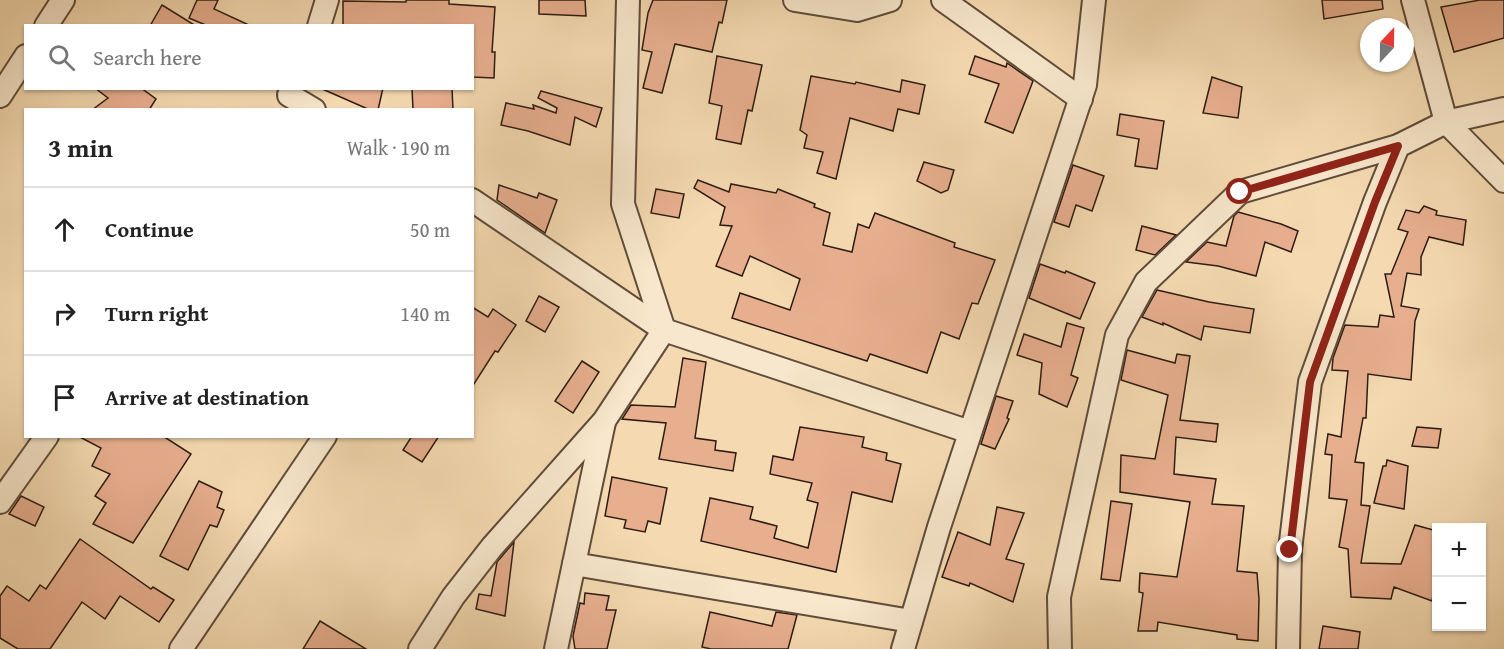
<!DOCTYPE html>
<html lang="en">
<head>
<meta charset="utf-8">
<style>
  body { margin:0; font-family:"Gentium Book Plus",serif; background:#f6f6f6; color:#222 }
  .controls { position:absolute; right:18px; bottom:18px; display:grid; overflow:hidden; border-radius:0px; box-shadow:0 2px 4px #0004 }
  .controls button { width:54px; height:54px; display:grid; place-items:center; padding:0; border:0; border-bottom:2px solid #e0e0e0; background:#fff; color:#222; font:30px sans-serif }
  .compass { position:absolute; left:1360px; top:18px; width:54px; height:54px; border-radius:50%; background:#fff; box-shadow:0 2px 4px #0004; rotate:22deg }
  .stop { position:absolute; width:18px; height:18px; margin:-14px; border:4px solid #8f2418; border-radius:50%; background:#fff }
  .stop.end { background:#8f2418; border-color:#fff; box-shadow:0 2px 6px #0008 }
  .list { margin:0; padding:0; list-style:none }
  h2 { display:flex; justify-content:space-between; align-items:center; height:78px; margin:0; padding:0 24px; font-size:26px }
  h2 small { font-size:20px; font-weight:400; color:#767676 }
  .list li { display:grid; grid-template-columns:39px 1fr auto; gap:18px; align-items:center; box-sizing:border-box; height:84px; padding:0 24px; border-top:2px solid #e0e0e0 }
  .list b { display:block; font-size:22px; white-space:nowrap }
  .list em { font-size:20px; font-style:normal; color:#767676 }
  .icon { flex:none; width:33px; height:33px; fill:none; stroke:currentColor; stroke-width:2; stroke-linecap:round; stroke-linejoin:round }
  .map { position:relative; flex:none; width:1504px; height:649px; overflow:hidden }
  .search { position:absolute; background:#fff; box-shadow:0 2px 4px #0004; left:24px; top:24px; width:450px; height:66px; display:flex; align-items:center; gap:15px; box-sizing:border-box; padding:0 21px; border-radius:0px; color:#767676; font-size:22px }
  .panel { position:absolute; background:#fff; box-shadow:0 2px 4px #0004; left:24px; top:108px; width:450px; height:330px; border-radius:0px }
  .map>svg:first-child { display:block }
  .building { fill:#e8af8f; stroke:#2d1c13; stroke-width:1.5 }
  .lines { fill:none; stroke-linecap:round; stroke-linejoin:round }
  .minor-casing { stroke:#5f4c3a; stroke-width:26 }
  .minor { stroke:#f8e7cc; stroke-width:22 }
  .route { stroke:#8f2418; stroke-width:8 }
</style>
</head>
<body>
<div class="map">
<svg width="1504" height="649" viewBox="0 0 1504 649">
  <rect width="100%" height="100%" fill="#f5dab1"/>
  <filter id="stains"><feTurbulence type="fractalNoise" baseFrequency=".00333" numOctaves="4"/><feColorMatrix values="0 0 0 0 .2 0 0 0 0 .09 0 0 0 0 .02 0 0 0 .5 -.17"/></filter>
  <radialGradient id="worn" r=".72"><stop offset=".6" stop-color="#630" stop-opacity="0"/><stop offset="1" stop-color="#630" stop-opacity=".3"/></radialGradient>
  <g class="building">
    <polygon points="197,0 218,0 214,9 251,26 208,26 189,18"/>
    <polygon points="406,0 449,0 449,4 495,7 492,52 495,52 494,78 472,77 472,26 343,26 343,1 406,2"/>
    <polygon points="539,0 585,0 586,16 539,14"/>
    <polygon points="653,0 727,0 722,23 719,22 712,52 675,44 662,93 643,88 652,52 642,50 648,13"/>
    <polygon points="1322,0 1382,0 1383,9 1324,19"/>
    <polygon points="1480,0 1504,0 1504,38 1454,52 1441,7"/>
    <polygon points="162,5 196,26 150,26"/>
    <polygon points="717,56 762,65 752,111 748,110 741,144 716,139 722,106 709,103"/>
    <polygon points="975,56 1006,67 1007,63 1033,81 1013,133 985,122 999,84 969,74"/>
    <polygon points="811,76 855,84 856,82 900,92 902,80 925,85 919,114 898,109 893,131 850,118 836,179 817,173 823,152 804,148 807,135 800,130"/>
    <polygon points="1212,77 1242,87 1238,118 1203,113"/>
    <polygon points="95,88 141,88 156,99 149,110 92,110 108,98"/>
    <polygon points="320,88 383,88 378,110 370,110"/>
    <polygon points="412,88 452,88 453,110 413,110"/>
    <polygon points="541,91 602,108 596,127 575,117 570,145 528,131 501,125 506,103 534,109 533,105 556,113 557,108 538,98"/>
    <polygon points="1120,114 1164,121 1157,169 1135,166 1139,139 1117,135"/>
    <polygon points="924,162 954,170 948,190 941,193 917,181"/>
    <polygon points="1073,165 1104,176 1092,211 1076,205 1069,227 1054,222"/>
    <polygon points="698,180 729,192 731,184 776,193 778,189 815,204 814,207 830,213 823,245 852,252 858,224 869,228 875,213 955,243 954,247 995,260 978,304 972,303 959,339 941,332 927,373 870,354 867,361 732,318 740,293 790,310 800,279 750,256 742,276 716,266 732,226 720,225 725,207 694,188"/>
    <polygon points="499,185 537,198 539,193 557,200 545,233 497,200"/>
    <polygon points="656,189 684,194 679,218 651,213"/>
    <polygon points="1424,206 1437,211 1436,215 1466,220 1463,245 1429,237 1421,257 1421,275 1407,273 1401,306 1419,309 1415,321 1411,380 1368,374 1366,418 1363,418 1355,462 1364,463 1361,505 1370,506 1361,563 1401,564 1415,525 1437,531 1437,573 1432,601 1394,587 1391,599 1351,597 1348,549 1339,547 1347,500 1329,498 1332,455 1325,454 1328,434 1341,437 1348,371 1332,370 1333,358 1345,325 1378,327 1380,315 1394,317 1385,274 1391,274 1408,232 1398,229 1406,210 1419,213"/>
    <polygon points="1238,212 1281,224 1298,231 1291,252 1265,242 1256,276 1218,266 1186,262 1207,242 1226,246 1234,216"/>
    <polygon points="1142,226 1176,235 1155,255 1136,250"/>
    <polygon points="1040,264 1065,273 1066,271 1095,283 1080,319 1029,298"/>
    <polygon points="1157,290 1209,302 1254,309 1250,333 1204,326 1201,340 1163,323 1163,325 1142,317"/>
    <polygon points="539,296 559,307 545,332 526,321"/>
    <polygon points="472,307 488,317 493,309 516,325 498,352 495,351 472,387"/>
    <polygon points="1067,323 1084,328 1071,375 1078,378 1067,407 1039,394 1042,363 1017,355 1024,334 1061,347"/>
    <polygon points="1127,350 1175,363 1177,354 1190,356 1180,420 1218,424 1216,442 1176,437 1174,474 1216,479 1212,504 1244,506 1237,571 1257,573 1259,599 1258,641 1237,639 1237,635 1158,622 1157,631 1138,631 1143,593 1139,592 1140,573 1177,577 1190,502 1120,492 1121,455 1155,459 1168,395 1121,380"/>
    <polygon points="683,358 706,362 695,438 716,441 715,450 736,453 733,471 659,459 666,423 622,419 631,405 675,407"/>
    <polygon points="582,361 599,372 573,413 555,401"/>
    <polygon points="996,396 1013,401 1007,418 1009,419 995,449 981,444"/>
    <polygon points="800,427 864,437 862,447 887,453 886,460 901,464 892,502 852,492 836,572 701,541 710,498 753,507 750,519 777,526 774,538 808,548 818,503 807,500 812,483 770,474 773,456 793,460"/>
    <polygon points="1417,427 1441,429 1438,448 1412,446"/>
    <polygon points="78,436 163,436 191,454 133,543 93,524 106,503 95,496 110,474 92,466 101,448"/>
    <polygon points="412,436 439,436 422,462 403,450"/>
    <polygon points="1387,460 1408,466 1404,509 1374,503 1383,466 1386,466"/>
    <polygon points="612,477 667,488 660,524 648,521 645,532 624,528 626,520 605,516"/>
    <polygon points="199,481 222,492 217,507 224,510 217,527 210,525 188,570 160,556"/>
    <polygon points="21,496 44,507 35,526 9,514"/>
    <polygon points="1111,501 1132,504 1120,581 1101,579"/>
    <polygon points="997,507 1024,513 1006,559 1024,564 1013,602 970,583 969,586 942,577 958,532 990,545"/>
    <polygon points="80,539 151,589 153,587 174,600 159,622 120,596 105,619 82,602 50,649 18,649 0,638 0,596 7,586 29,601 40,585 46,589"/>
    <polygon points="514,542 505,616 476,609 479,594 491,596 497,562"/>
    <polygon points="585,593 609,596 606,610 616,610 607,649 575,649 573,636 580,603 584,604"/>
    <polygon points="710,612 772,626 776,612 797,615 788,649 711,649 702,647"/>
    <polygon points="320,621 366,649 303,649"/>
    <polygon points="1323,626 1360,632 1358,649 1319,649"/>
  </g>
  <g class="lines">
    <g class="minor-casing">
      <g id="minor">
        <polyline points="795,0 857,10 890,0"/>
        <polyline points="943,0 1081,99"/>
        <polyline points="1413,0 1446,122 1504,181"/>
        <polyline points="46,26 63,0"/>
        <polyline points="319,26 327,0"/>
        <polyline points="289,95 314,110"/>
        <polyline points="0,96 26,56"/>
        <polyline points="472,200 664,330 970,432"/>
        <polyline points="0,502 47,436"/>
        <polyline points="574,564 911,621"/>
        <polyline points="181,649 325,436"/>
        <polyline points="420,649 453,597 492,547 604,421 664,330 623,204 628,0"/>
        <polyline points="556,649 604,422"/>
        <polyline points="903,649 939,527 1085,85 1094,0"/>
        <polyline points="1060,649 1059,597 1117,335 1146,282 1240,192 1398,146"/>
        <polyline points="1288,649 1290,550 1310,382 1375,202 1398,146 1446,122 1504,109"/>
      </g>
    </g>
    <use href="#minor" class="minor"/>
  </g>
  <g class="lines">
    <polyline class="route" points="1240,192 1398,146 1375,202 1310,382 1290,550"/>
  </g>
  <rect width="100%" height="100%" filter="url(#stains)"/>
  <rect width="100%" height="100%" fill="url(#worn)"/>
</svg>
<div class="controls">
<button>+</button>
<button>−</button>
</div>
<svg class="compass" viewBox="-18 -18 36 36"><path d="M0-13l5 13h-10z" fill="#e53935"/><path d="M0 13l5-13h-10z" fill="#767676"/></svg>
<div class="stop" style="left:1240px;top:192px"></div>
<div class="stop end" style="left:1290px;top:550px"></div>
<div class="search"><svg class="icon" aria-label="search" viewBox="0 0 24 24"><circle cx="10" cy="10" r="6"/><path d="M15 15l6 6"/></svg>Search here</div>
<section class="panel">
<h2>3 min<small>Walk · 190 m</small></h2>
<ul class="list">
<li><svg class="icon" aria-label="ahead" viewBox="0 0 24 24"><path d="M12 20V5M6 11l6-6 6 6"/></svg><div><b>Continue</b></div><em>50 m</em></li>
<li><svg class="icon" aria-label="right" viewBox="0 0 24 24"><path d="M7 20v-9h11M14 6l5 5-5 5"/></svg><div><b>Turn right</b></div><em>140 m</em></li>
<li><svg class="icon" aria-label="arrive" viewBox="0 0 24 24"><path d="M6 21V4h12l-3 4 3 4H6"/></svg><div><b>Arrive at destination</b></div></li>
</ul>
</section>
</div>
</body>
</html>
